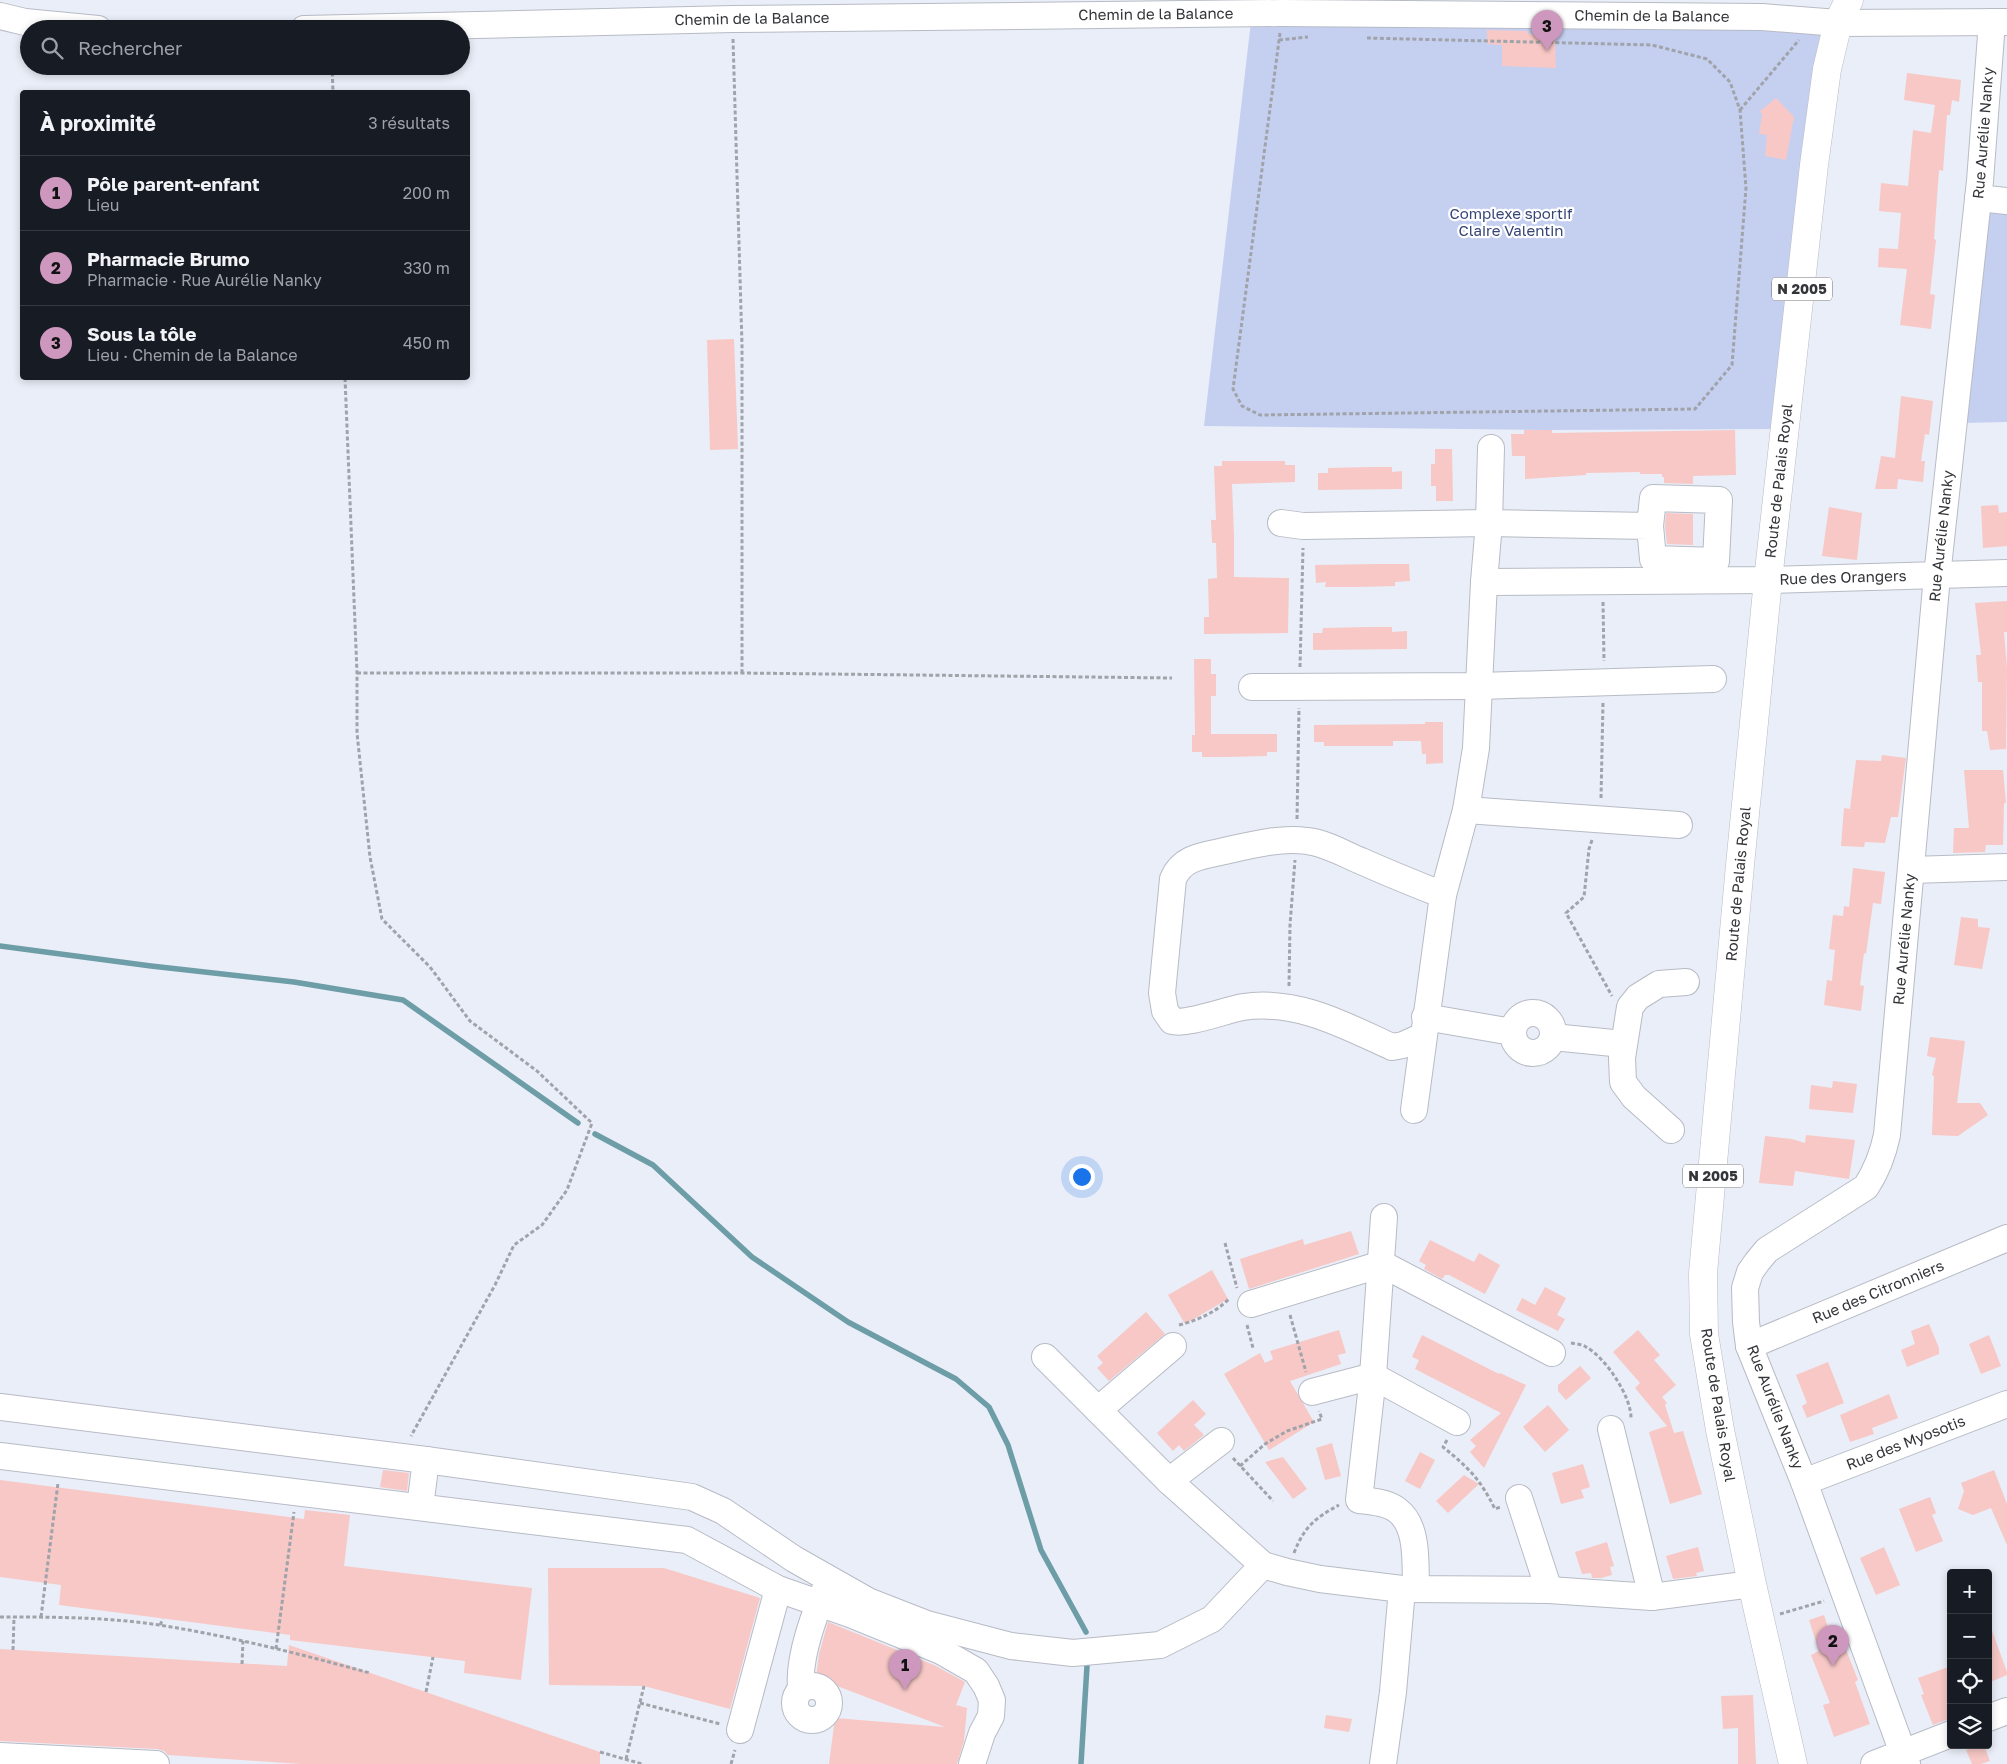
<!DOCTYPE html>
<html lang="fr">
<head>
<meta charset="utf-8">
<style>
  body { margin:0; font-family:"Golos Text",sans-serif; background:#20242c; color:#f1f3f6 }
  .controls { position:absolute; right:15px; bottom:15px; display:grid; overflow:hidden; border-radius:5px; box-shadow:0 2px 8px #0003 }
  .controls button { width:45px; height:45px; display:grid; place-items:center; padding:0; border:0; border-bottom:1px solid #363941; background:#171b24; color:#f1f3f6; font:25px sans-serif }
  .you { position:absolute; left:1081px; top:1176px; width:18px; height:18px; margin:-12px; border:4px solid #fff; border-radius:50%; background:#1a73e8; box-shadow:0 0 0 8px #1a73e833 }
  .badge { display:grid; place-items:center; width:32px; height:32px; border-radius:50%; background:#cd97be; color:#111; font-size:16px; font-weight:700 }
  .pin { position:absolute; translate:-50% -41px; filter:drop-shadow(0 1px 2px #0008) }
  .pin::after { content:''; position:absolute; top:26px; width:18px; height:15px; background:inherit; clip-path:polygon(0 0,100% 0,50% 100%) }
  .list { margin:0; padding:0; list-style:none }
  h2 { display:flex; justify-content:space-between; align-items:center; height:65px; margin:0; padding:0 20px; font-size:21px }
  h2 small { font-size:16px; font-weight:400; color:#9ea1a6 }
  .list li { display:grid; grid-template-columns:32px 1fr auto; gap:15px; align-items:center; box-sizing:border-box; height:75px; padding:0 20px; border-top:1px solid #363941 }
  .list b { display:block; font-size:19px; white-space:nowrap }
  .list p { margin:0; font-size:16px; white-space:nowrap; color:#9ea1a6 }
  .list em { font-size:16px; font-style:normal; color:#9ea1a6 }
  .icon { flex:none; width:28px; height:28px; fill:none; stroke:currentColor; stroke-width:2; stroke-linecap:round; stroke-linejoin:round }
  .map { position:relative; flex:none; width:2007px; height:1764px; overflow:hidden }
  .search { position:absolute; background:#171b24; box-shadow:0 2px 8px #0003; left:20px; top:20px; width:450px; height:55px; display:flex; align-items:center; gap:12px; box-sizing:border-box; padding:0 18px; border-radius:28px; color:#9ea1a6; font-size:19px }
  .panel { position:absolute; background:#171b24; box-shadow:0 2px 8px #0003; left:20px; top:90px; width:450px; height:290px; border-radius:5px }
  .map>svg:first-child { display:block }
  .green { fill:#c5d0f1 }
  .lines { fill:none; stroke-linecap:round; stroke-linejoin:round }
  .stream { stroke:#6d9da7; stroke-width:5.5 }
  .building { fill:#f7c8c5 }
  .minor-casing { stroke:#b7bbc5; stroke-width:28 }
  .major-casing { stroke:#b7bbc5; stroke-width:29 }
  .path { stroke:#a0a3aa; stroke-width:3; stroke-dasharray:4 2.5; stroke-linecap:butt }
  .minor { stroke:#fff; stroke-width:26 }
  .major { stroke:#fff; stroke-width:28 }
  .labels { text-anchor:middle; stroke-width:4.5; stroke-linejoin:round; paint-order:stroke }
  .shield { fill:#fff; stroke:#717274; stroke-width:1 }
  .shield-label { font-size:14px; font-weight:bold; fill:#343539 }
  .street-label { font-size:15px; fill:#343539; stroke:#fff }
  .park-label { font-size:15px; fill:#374576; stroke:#fff }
</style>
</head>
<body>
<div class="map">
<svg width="2007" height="1764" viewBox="0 0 2007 1764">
  <rect width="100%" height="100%" fill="#eaeef8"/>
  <g class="green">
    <polygon points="1252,13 1838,23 1786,429 1545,430 1204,426"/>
    <polygon points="1984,210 2007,213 2007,422 1961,423"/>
  </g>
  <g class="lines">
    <g class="stream">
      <polyline points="0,946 151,966 294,982 403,1000 578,1123"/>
      <polyline points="595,1134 653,1165 752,1257 848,1322 956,1379 989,1407 1008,1445 1041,1550 1086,1632"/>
      <polyline points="1081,1764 1087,1666"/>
    </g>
  </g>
  <g class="building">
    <polygon points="1487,30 1528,31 1528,34 1555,33 1556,68 1502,66 1502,45 1487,44"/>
    <polygon points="1907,73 1961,80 1959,102 1952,100 1950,115 1947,115 1943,171 1939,170 1934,239 1936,240 1930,294 1935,295 1931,329 1900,325 1907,269 1878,267 1879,248 1898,249 1901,213 1879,211 1881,183 1908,186 1913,130 1931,133 1935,105 1904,100"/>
    <polygon points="1776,98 1794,117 1786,160 1765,156 1767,135 1759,134 1762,115 1760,111"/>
    <polygon points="734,339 738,449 710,450 707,340"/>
    <polygon points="1901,396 1933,401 1929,435 1925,434 1921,461 1925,461 1923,482 1898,479 1897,489 1875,489 1881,456 1895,458"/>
    <polygon points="1524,430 1552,430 1552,433 1735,430 1736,475 1693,476 1693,484 1664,483 1664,477 1662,477 1662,474 1640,474 1640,472 1586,473 1586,475 1525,479 1525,456 1512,456 1511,434 1524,434"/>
    <polygon points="1435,449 1452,449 1453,501 1436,501 1436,486 1431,486 1431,464 1435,464"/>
    <polygon points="1222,461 1285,461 1285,465 1295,465 1295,482 1232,484 1234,536 1234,577 1289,578 1288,633 1204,634 1204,617 1209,617 1208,579 1217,578 1216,543 1212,543 1211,520 1216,520 1214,466 1222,466"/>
    <polygon points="1370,467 1392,467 1392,472 1402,471 1402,489 1318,490 1318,473 1328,473 1328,468"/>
    <polygon points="1998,505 1999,513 2007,512 2007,546 1983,548 1981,506"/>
    <polygon points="1829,507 1862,513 1857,560 1822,556"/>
    <polygon points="1666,513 1693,514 1693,545 1667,544 1665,526"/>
    <polygon points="1379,564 1409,564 1410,581 1395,582 1395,586 1358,587 1325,587 1326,582 1316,583 1315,565"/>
    <polygon points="2007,601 2007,632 2004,632 2007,669 2006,749 1990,750 1987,731 1982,731 1982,682 1978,682 1976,655 1981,655 1975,603"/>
    <polygon points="1370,627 1392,627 1392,632 1407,631 1407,649 1313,650 1313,633 1322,633 1323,628"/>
    <polygon points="1194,659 1211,659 1211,674 1216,674 1216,696 1211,696 1211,734 1277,734 1277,752 1267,752 1267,756 1225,757 1202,757 1202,752 1192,752 1192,735 1195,735"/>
    <polygon points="1425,722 1443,722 1443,763 1426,764 1426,754 1422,754 1421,741 1393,741 1393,746 1324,746 1324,742 1314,742 1314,725 1425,724"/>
    <polygon points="1882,755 1906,758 1898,817 1891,817 1885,843 1865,842 1864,847 1841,846 1844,808 1850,809 1856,760 1881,761"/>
    <polygon points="1964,770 2003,770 2006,803 2004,803 2003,845 1986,845 1985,852 1953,853 1954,828 1969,828"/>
    <polygon points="1853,868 1885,872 1881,904 1873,903 1866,954 1864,953 1860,985 1864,986 1861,1011 1824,1005 1827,980 1832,981 1835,950 1829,949 1833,915 1843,916 1844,906 1849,907"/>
    <polygon points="1961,917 1978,919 1978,927 1990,928 1982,969 1954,965"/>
    <polygon points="1930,1037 1965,1041 1957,1103 1980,1103 1988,1115 1958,1136 1932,1135 1934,1076 1932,1075 1936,1058 1927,1056"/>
    <polygon points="1833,1081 1857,1084 1853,1113 1809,1109 1811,1085 1832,1088"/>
    <polygon points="1806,1135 1855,1140 1849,1179 1795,1171 1793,1186 1759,1183 1765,1136 1792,1139 1805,1143"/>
    <polygon points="1351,1231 1359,1254 1249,1289 1240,1259 1303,1239 1304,1245"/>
    <polygon points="1430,1240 1474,1262 1479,1253 1500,1265 1485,1294 1449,1275 1445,1275 1442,1279 1424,1269 1426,1265 1419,1261"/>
    <polygon points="1212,1270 1228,1299 1185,1324 1168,1295"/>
    <polygon points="1545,1287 1566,1298 1557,1315 1565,1319 1558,1331 1516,1310 1522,1298 1535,1305"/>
    <polygon points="1146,1312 1165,1334 1109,1381 1097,1368 1103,1363 1097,1356"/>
    <polygon points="1929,1324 1939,1348 1939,1354 1907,1367 1901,1350 1915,1344 1911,1331"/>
    <polygon points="1339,1330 1346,1353 1338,1355 1341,1364 1290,1381 1314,1422 1269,1450 1224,1374 1260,1353 1265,1363 1273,1359 1270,1351"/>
    <polygon points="1638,1330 1660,1355 1654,1360 1676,1385 1662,1397 1667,1403 1665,1405 1674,1433 1683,1431 1702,1494 1670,1504 1649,1432 1667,1426 1635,1388 1640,1383 1613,1352"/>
    <polygon points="1422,1335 1499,1374 1500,1373 1526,1385 1484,1468 1470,1452 1476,1446 1470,1440 1501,1413 1415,1369 1419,1360 1412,1357"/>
    <polygon points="1989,1335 2001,1366 1981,1374 1969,1344"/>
    <polygon points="1828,1362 1844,1403 1807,1418 1802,1406 1807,1403 1796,1375"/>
    <polygon points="1580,1366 1591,1378 1566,1400 1558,1391 1558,1385"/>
    <polygon points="1889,1394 1898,1418 1872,1428 1874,1434 1850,1442 1840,1415"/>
    <polygon points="1193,1400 1206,1414 1194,1425 1204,1435 1184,1451 1179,1445 1173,1451 1157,1433"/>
    <polygon points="1548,1405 1569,1430 1545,1452 1523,1427"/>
    <polygon points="1332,1443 1341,1476 1325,1480 1316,1448"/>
    <polygon points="1420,1452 1435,1460 1420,1489 1405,1481"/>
    <polygon points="1283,1457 1307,1489 1293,1499 1265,1462"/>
    <polygon points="1583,1464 1590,1487 1581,1490 1584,1498 1561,1504 1552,1473"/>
    <polygon points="383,1470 409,1473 407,1491 380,1487"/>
    <polygon points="1994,1470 2007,1504 2007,1545 1991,1508 1973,1515 1958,1509 1964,1491 1961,1483"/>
    <polygon points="1464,1475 1479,1484 1448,1513 1436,1501"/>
    <polygon points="0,1480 304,1519 305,1510 350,1515 344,1566 532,1588 521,1680 464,1673 465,1661 290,1640 290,1635 59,1605 61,1585 0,1577"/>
    <polygon points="1930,1497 1936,1513 1932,1515 1943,1541 1916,1552 1899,1509"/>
    <polygon points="1607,1542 1614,1566 1610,1567 1612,1575 1601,1578 1592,1578 1591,1573 1582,1574 1575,1552"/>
    <polygon points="1698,1547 1704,1571 1696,1573 1697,1576 1673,1579 1666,1556"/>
    <polygon points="1884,1547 1900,1585 1876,1595 1860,1558"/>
    <polygon points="548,1568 664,1568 760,1598 730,1709 644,1686 549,1685"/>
    <polygon points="1824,1615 1834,1645 1843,1642 1858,1680 1855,1682 1870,1724 1834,1737 1823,1705 1830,1703 1811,1655 1819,1651 1809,1620"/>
    <polygon points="828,1622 934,1665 965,1682 956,1705 967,1708 964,1741 957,1764 829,1764 835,1718 945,1727 816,1678 819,1654"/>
    <polygon points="1988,1625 1990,1625 2007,1672 2007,1675 1988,1683"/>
    <polygon points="289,1645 600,1752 600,1764 301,1764 168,1755 164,1751 157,1749 0,1741 0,1649 287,1666"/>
    <polygon points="1951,1666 1951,1718 1933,1725 1921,1695 1924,1694 1918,1678"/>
    <polygon points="1753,1695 1756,1764 1738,1764 1738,1728 1723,1729 1721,1696"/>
    <polygon points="1326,1715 1352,1719 1349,1732 1324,1728"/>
    <polygon points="1980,1745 1984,1745 1990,1761 1981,1764 1972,1764 1966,1750"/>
  </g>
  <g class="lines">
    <g class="minor-casing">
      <g id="minor">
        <polyline points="0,16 25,22 98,29"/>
        <path id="s1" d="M304,29L733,19L1282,13L1762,17L1838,23L2007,22"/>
        <polyline points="1978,198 2007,201"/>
        <polyline points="1281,523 1303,526 1489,523 1650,526 1653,498 1719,500 1716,561 1653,559 1650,526"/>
        <path id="s2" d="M1484,582L1768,580L2007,573"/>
        <polyline points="1252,687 1480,686 1713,679"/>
        <polyline points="1466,810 1679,825"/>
        <polyline points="1911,870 2007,867"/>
        <circle cx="1533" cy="1033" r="20"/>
        <polyline points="1425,1017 1512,1032"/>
        <path d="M1423,1036L1403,1045L1392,1047C1344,1025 1297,999 1243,1007C1225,1010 1188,1025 1172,1021L1165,1011L1162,993L1173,879C1181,859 1200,856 1220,852C1247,846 1279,837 1307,841C1326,843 1344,854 1361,861C1388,873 1415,884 1443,895"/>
        <polyline points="1553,1037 1623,1044"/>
        <polyline points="1414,1110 1443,895 1466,810 1476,748 1484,582 1489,523 1491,448"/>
        <polyline points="1671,1130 1634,1097 1623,1082 1622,1058 1630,1007 1638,997 1659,984 1686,982"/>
        <path d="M1384,1217L1373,1376L1359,1500C1370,1501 1387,1502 1397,1510C1419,1526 1415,1564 1416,1588"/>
        <polyline points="1251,1304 1382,1264 1552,1353"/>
        <path id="s3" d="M1749,1346L2007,1238"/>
        <polyline points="1045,1357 1169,1481 1263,1565 1287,1572 1320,1579 1402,1589 1549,1590 1652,1597 1752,1584"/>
        <polyline points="1312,1392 1373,1376 1457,1422"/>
        <polyline points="0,1407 426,1460 692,1497 723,1511 794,1559 868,1601 927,1624 1011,1646 1073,1653 1160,1645 1212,1619 1263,1565"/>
        <polyline points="1098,1410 1173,1346"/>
        <polyline points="1611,1429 1652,1597"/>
        <polyline points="0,1456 687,1540 778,1589 850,1614 941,1651 976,1671 986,1686 992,1700 991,1716 982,1733 972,1764"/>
        <polyline points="1169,1481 1221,1441"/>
        <path id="s4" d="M1804,1482L2007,1404"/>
        <polyline points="1519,1498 1549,1590"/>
        <polyline points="420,1507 426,1460"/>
        <circle cx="812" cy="1703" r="17"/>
        <path d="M801,1689C798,1658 814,1615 826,1587"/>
        <polyline points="1988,1718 2007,1711"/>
        <polyline points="740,1730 778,1589"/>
        <polyline points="0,1756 156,1764"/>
        <polyline points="1383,1764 1393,1692 1402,1589"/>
        <polyline points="1874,1764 1951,1734"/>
        <path id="s5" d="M1907,1764L1804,1482L1749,1346L1746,1322L1745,1288L1750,1272L1757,1262L1767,1250L1866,1187C1877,1170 1883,1154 1887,1135L1937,576L1980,181L1992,22"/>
      </g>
    </g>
    <g class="major-casing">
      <g id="major">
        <path id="s6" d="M1793,1764L1752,1584L1720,1430L1704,1334L1703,1273L1740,865L1768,580L1814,165L1827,69L1838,23L1849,0"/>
      </g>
    </g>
    <g class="path">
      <polyline points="1280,33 1233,389 1242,406 1260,415 1695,409 1732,365 1746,188 1740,110 1730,82 1707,59 1652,45 1367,38"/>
      <polyline points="733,39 742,345 742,673"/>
      <polyline points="1279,40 1308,37"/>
      <polyline points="332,66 333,92"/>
      <polyline points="1740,110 1799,40"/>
      <polyline points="345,378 357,673 357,733 370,857 382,919 430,967 470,1021 537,1071 592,1123 567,1190 542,1225 514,1245 495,1285 411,1436"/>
      <polyline points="1603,602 1604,661"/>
      <polyline points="1300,667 1303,548"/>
      <polyline points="357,673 742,673 1172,678"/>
      <polyline points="1601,798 1603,702"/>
      <polyline points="1297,819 1299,708"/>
      <polyline points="1592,840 1589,849 1584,897 1566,913 1612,996"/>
      <polyline points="1289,986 1290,925 1295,860"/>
      <polyline points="1225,1243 1237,1288"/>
      <polyline points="1290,1315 1306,1372"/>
      <path d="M1179,1325C1199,1320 1216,1312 1230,1298"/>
      <polyline points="1247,1325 1253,1348"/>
      <path d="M1571,1343C1576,1344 1582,1344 1586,1347C1605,1357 1632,1397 1631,1419"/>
      <path d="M1447,1440L1443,1447C1469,1468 1480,1479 1495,1509L1500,1507"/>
      <polyline points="1233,1458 1273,1501"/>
      <polyline points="1240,1466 1265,1444 1287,1431 1322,1419 1319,1411"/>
      <path d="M1294,1553C1304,1527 1315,1518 1339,1505"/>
      <polyline points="1780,1614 1824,1601"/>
      <path d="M0,1617C53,1617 107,1617 159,1625C230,1636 300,1654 370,1673"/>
      <polyline points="41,1617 58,1483"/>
      <polyline points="160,1625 163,1619"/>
      <polyline points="276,1649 294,1512"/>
      <polyline points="13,1650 14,1617"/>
      <polyline points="242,1664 243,1641"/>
      <polyline points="426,1692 433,1657"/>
      <polyline points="640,1703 720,1724"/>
      <polyline points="600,1752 642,1764"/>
      <polyline points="626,1759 644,1686"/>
      <polyline points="731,1764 735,1750"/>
    </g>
    <use href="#minor" class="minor"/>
    <use href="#major" class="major"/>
  </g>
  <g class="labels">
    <g class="shield">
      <rect x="1772" y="277.5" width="60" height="23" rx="4"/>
      <rect x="1683" y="1164.5" width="60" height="23" rx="4"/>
    </g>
    <g class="shield-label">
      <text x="1802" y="294">N 2005</text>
      <text x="1713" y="1181">N 2005</text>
    </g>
    <g class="street-label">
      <text dy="5" stroke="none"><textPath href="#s1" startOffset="852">Chemin de la Balance</textPath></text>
      <text dy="5" stroke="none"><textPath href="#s1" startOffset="1348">Chemin de la Balance</textPath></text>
      <text dy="5" stroke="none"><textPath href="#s1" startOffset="448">Chemin de la Balance</textPath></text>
      <text dy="5" stroke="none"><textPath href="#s5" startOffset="1730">Rue Aurélie Nanky</textPath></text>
      <text dy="5" stroke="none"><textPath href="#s6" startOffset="1296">Route de Palais Royal</textPath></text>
      <text dy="5" stroke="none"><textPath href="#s5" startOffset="1325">Rue Aurélie Nanky</textPath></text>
      <text dy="5" stroke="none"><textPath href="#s2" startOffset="359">Rue des Orangers</textPath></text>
      <text dy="5" stroke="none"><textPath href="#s6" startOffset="891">Route de Palais Royal</textPath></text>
      <text dy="5" stroke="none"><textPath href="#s5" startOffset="920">Rue Aurélie Nanky</textPath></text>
      <text dy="5" stroke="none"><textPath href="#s3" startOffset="140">Rue des Citronniers</textPath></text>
      <text transform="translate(1718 1405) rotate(81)" y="5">Route de Palais Royal</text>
      <text transform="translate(1775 1407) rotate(69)" y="5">Rue Aurélie Nanky</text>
      <text dy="5" stroke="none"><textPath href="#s4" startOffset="109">Rue des Myosotis</textPath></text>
    </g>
    <g class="park-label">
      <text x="1511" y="219">Complexe sportif<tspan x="1511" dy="17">Claire Valentin</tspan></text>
    </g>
  </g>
</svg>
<div class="controls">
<button>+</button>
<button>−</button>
<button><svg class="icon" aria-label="locate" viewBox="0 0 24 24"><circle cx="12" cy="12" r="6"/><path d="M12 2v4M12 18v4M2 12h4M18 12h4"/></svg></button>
<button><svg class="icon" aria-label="layers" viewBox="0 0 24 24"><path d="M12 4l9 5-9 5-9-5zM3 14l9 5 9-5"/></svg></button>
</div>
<div class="you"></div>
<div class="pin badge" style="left:905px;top:1690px">1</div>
<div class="pin badge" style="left:1833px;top:1666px">2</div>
<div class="pin badge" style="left:1547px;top:51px">3</div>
<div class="search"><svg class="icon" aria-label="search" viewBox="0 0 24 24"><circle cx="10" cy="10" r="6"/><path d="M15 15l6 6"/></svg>Rechercher</div>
<section class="panel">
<h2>À proximité<small>3 résultats</small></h2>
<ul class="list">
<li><span class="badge">1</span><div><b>Pôle parent-enfant</b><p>Lieu</p></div><em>200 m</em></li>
<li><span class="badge">2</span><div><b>Pharmacie Brumo</b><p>Pharmacie · Rue Aurélie Nanky</p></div><em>330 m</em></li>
<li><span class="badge">3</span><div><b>Sous la tôle</b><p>Lieu · Chemin de la Balance</p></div><em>450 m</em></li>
</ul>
</section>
</div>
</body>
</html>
